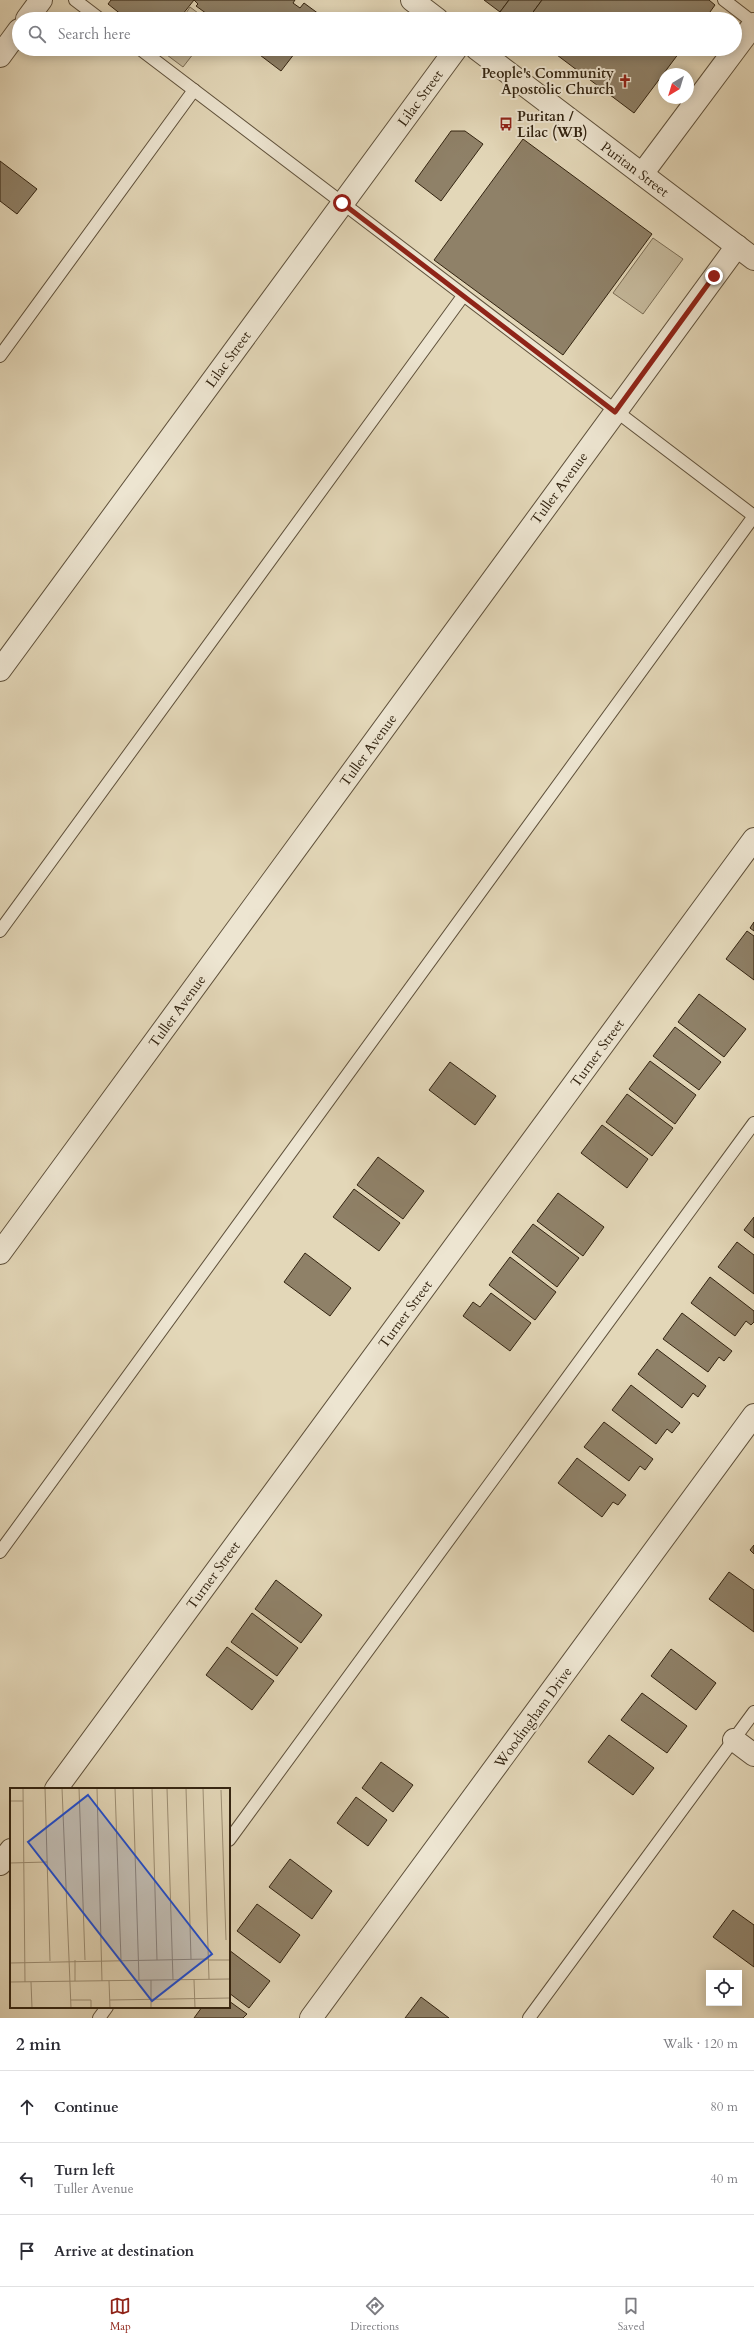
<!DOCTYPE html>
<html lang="en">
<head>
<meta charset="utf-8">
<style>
  body { margin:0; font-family:Cardo,serif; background:#f2f2f3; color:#2b2b33 }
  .controls { position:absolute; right:12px; bottom:12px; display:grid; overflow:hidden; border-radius:0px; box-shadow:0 2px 10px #0003 }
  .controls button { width:36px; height:36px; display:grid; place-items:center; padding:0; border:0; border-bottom:1px solid #e1e1e2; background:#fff; color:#2b2b33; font:20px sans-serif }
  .compass { position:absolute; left:658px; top:68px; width:36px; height:36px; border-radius:50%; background:#fff; box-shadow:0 2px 10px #0003; rotate:218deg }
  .stop { position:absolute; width:12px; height:12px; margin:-9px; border:3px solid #8f2418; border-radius:50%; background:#fff }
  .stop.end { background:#8f2418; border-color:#fff; box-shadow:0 1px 4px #0008 }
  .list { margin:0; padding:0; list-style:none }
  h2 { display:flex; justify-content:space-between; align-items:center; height:52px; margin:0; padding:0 16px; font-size:17px }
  h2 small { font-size:13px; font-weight:400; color:#7c7c81 }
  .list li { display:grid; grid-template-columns:26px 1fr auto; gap:12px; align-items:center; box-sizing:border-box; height:72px; padding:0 16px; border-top:1px solid #e1e1e2 }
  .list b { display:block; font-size:15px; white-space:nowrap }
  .list p { margin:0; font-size:13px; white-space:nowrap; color:#7c7c81 }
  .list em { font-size:13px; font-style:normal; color:#7c7c81 }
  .icon { flex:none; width:22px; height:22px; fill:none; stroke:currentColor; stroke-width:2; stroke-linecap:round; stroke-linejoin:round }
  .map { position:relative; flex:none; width:754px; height:2018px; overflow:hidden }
  .search { position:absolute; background:#fff; box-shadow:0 2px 10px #0003; left:12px; right:12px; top:12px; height:44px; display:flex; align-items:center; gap:10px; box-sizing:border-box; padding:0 14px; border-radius:22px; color:#7c7c81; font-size:15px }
  .sheet { height:268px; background:#fff }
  nav { display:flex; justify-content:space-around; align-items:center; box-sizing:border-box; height:56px; border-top:1px solid #e1e1e2; background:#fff; font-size:11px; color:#7c7c81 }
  nav a { display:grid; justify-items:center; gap:2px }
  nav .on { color:#8f2418 }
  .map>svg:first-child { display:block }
  .green { fill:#c5b99c; stroke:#7c6e56 }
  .building { fill:#8f8168; stroke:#332411 }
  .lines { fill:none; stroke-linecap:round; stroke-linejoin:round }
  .service-casing { stroke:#5f513b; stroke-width:14 }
  .minor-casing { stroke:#5f513b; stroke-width:24 }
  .tertiary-casing { stroke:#5f513b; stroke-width:24 }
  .service { stroke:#ede5d1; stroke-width:12 }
  .minor { stroke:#ede5d1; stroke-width:22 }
  .tertiary { stroke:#ede5d1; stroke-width:22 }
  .route { stroke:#8f2418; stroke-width:5 }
  .labels { text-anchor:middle; stroke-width:4; stroke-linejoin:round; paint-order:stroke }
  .poi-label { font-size:14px; font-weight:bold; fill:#332411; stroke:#ede5d1; text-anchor:end }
  .street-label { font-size:14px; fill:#332411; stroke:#ede5d1 }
  .inset-road { fill:none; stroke:#9d8f75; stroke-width:1 }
  .view { fill:#1d4ed8; fill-opacity:0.15; stroke:#1d4ed8; stroke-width:2 }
  .inset-edge { fill:none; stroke:#332411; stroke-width:2 }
</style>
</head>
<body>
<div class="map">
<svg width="754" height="2018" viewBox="0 0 754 2018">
  <rect width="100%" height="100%" fill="#e3d7b8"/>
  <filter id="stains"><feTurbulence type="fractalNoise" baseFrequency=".005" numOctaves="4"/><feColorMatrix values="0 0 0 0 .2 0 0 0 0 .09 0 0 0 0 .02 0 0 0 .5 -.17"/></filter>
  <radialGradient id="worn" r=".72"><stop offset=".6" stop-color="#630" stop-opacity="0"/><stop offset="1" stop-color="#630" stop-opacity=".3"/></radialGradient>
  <g class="green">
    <polygon points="190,7 206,19 182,19"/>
    <polygon points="159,49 197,49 183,67"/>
    <polygon points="653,238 683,259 643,314 613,293"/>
  </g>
  <g class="building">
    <polygon points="111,0 295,0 293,3 300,8 304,3 323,17 322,19 214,19 196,6 198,4 194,0 179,19 127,19 108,4"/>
    <polygon points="484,0 509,0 500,12"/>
    <polygon points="509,0 542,0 528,19 509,19 500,12"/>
    <polygon points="542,0 709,0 715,5 705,19 528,19"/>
    <polygon points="252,49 298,49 281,71"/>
    <polygon points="549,49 682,49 634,113"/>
    <polygon points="451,131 465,131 483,144 441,201 415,181"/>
    <polygon points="523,139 652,234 563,355 434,260"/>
    <polygon points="0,161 37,189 17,214 0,201"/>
    <polygon points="754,922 754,931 750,928"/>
    <polygon points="747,931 754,936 754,980 726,959"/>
    <polygon points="699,994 746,1029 724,1057 678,1022"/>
    <polygon points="675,1027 721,1062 699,1090 653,1056"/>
    <polygon points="650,1061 696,1095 675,1124 629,1089"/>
    <polygon points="450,1062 496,1096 475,1125 429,1090"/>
    <polygon points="627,1094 673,1128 652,1156 606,1122"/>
    <polygon points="602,1125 648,1159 627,1188 581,1153"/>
    <polygon points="378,1157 424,1191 403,1219 357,1185"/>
    <polygon points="354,1189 400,1223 379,1251 333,1217"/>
    <polygon points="558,1193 604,1227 583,1256 537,1221"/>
    <polygon points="754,1217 754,1238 744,1230"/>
    <polygon points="533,1224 579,1258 557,1287 512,1252"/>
    <polygon points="737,1242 754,1255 754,1294 718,1267"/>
    <polygon points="305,1253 351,1288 330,1316 284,1282"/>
    <polygon points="510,1257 556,1292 535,1320 489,1285"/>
    <polygon points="710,1277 754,1311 754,1322 751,1325 746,1321 735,1336 691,1303"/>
    <polygon points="491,1293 531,1323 510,1351 463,1316 473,1302 480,1307"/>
    <polygon points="682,1313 732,1351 724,1361 719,1357 708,1372 663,1339"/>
    <polygon points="657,1349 706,1386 698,1397 693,1393 682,1408 638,1374"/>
    <polygon points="631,1385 680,1423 672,1433 667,1429 656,1444 612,1410"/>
    <polygon points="604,1422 653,1459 645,1470 640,1466 629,1481 584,1447"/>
    <polygon points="577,1458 626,1495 618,1505 613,1502 602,1517 558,1483"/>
    <polygon points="754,1545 754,1554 750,1550"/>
    <polygon points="729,1572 754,1590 754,1632 709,1599"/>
    <polygon points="276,1580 322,1615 301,1643 255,1609"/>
    <polygon points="252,1613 298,1648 277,1676 231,1642"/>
    <polygon points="227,1647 274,1681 252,1710 206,1675"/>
    <polygon points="671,1649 716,1683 696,1710 651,1676"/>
    <polygon points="642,1693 687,1726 667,1753 621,1720"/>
    <polygon points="609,1735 654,1768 633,1795 588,1762"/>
    <polygon points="381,1762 413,1785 393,1812 362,1788"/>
    <polygon points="356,1797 387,1820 368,1846 337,1823"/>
    <polygon points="290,1859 332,1891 312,1919 269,1887"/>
    <polygon points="257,1904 300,1935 280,1963 237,1931"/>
    <polygon points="733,1910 754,1925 754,1967 713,1937"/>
    <polygon points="229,1950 270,1981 249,2008 229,1993"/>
    <polygon points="421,1997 449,2018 405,2018"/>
    <polygon points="229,2001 247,2014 243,2018 194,2018 202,2007 229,2007"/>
  </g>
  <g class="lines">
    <g class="service-casing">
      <g id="service">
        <polyline points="75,0 100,19"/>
        <polyline points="724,0 754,23"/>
        <polyline points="140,49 754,516"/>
        <polyline points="0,356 194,90"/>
        <polyline points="0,931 463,296"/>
        <polyline points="0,1552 754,516"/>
        <polyline points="229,1840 754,1123"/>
        <polyline points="99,2018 107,2007"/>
        <polyline points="529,2018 754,1712"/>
      </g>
    </g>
    <g class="minor-casing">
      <g id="minor">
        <polyline points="27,19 41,0"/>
        <polyline points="0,56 19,30"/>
        <polyline points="642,174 754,24"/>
        <polyline points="0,670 456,49"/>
        <polyline points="0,1253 737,246"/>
        <polyline points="734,1740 754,1755"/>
        <polyline points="56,1789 754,839"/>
        <polyline points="0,1864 11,1850"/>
        <polyline points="311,2018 754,1415"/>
      </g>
    </g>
    <g class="tertiary-casing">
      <g id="tertiary">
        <polyline points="412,0 437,19"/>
        <polyline points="477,49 754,259"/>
      </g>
    </g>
    <use href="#service" class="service"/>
    <use href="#minor" class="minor"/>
    <use href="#tertiary" class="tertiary"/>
  </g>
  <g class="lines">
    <polyline class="route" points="342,203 615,412 714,276"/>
  </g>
  <defs>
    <g id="church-bare" transform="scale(1.08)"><path d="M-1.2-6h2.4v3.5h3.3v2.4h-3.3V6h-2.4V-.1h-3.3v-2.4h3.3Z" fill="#8f2418" stroke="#ede5d1" stroke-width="2.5" paint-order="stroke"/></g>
    <g id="bus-bare" transform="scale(1.08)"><path d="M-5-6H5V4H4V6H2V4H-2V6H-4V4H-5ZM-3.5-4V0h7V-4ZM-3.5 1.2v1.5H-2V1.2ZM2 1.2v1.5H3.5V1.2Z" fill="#8f2418" stroke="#ede5d1" stroke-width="2.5" paint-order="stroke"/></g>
  </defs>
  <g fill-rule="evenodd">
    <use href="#church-bare" x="625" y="81"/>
    <use href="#bus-bare" x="506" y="124"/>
  </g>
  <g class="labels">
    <g class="poi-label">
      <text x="614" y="78">People's Community<tspan x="614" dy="16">Apostolic Church</tspan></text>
      <text x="517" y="121" text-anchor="start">Puritan /<tspan x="517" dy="16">Lilac (WB)</tspan></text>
    </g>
    <g class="street-label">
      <text transform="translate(420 98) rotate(-54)" y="5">Lilac Street</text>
      <text transform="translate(635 169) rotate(37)" y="5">Puritan Street</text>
      <text transform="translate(228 359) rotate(-54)" y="5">Lilac Street</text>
      <text transform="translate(559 488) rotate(-54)" y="5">Tuller Avenue</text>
      <text transform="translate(368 750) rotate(-54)" y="5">Tuller Avenue</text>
      <text transform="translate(177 1011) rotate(-54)" y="5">Tuller Avenue</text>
      <text transform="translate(597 1053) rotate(-54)" y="5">Turner Street</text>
      <text transform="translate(405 1314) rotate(-54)" y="5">Turner Street</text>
      <text transform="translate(213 1575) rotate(-54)" y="5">Turner Street</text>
      <text transform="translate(533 1717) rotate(-54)" y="5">Woodingham Drive</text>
    </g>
  </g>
  <g transform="translate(10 1788)">
    <rect width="220" height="220" fill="#e3d7b8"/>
    <path class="inset-road" d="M13,0L15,194M35,0L40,173M52,0L61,220M69,0L75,172M87,0L92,193M105,0L111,172M123,0L129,192M142,0L147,172M157,0L163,192M176,0L181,171M193,0L199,191M211,2L216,152M0,13H13M0,75L37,74M65,172V193M199,172H220M0,175L199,171M141,192V220M184,192L185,220M99,193L100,220M0,194L220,191M21,194L22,220M61,212H81V220M100,212L220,210"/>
    <path class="view" d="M78,7L202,166L142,213L18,54Z"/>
    <rect width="220" height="220" class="inset-edge"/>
  </g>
  <rect width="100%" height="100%" filter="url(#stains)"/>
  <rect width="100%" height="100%" fill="url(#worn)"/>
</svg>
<div class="controls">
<button><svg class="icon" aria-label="locate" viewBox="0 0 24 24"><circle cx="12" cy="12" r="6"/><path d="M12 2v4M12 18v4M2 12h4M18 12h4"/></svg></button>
</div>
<svg class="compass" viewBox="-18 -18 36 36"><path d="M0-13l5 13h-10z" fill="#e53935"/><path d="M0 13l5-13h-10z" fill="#7c7c81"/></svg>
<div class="stop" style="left:342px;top:203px"></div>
<div class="stop end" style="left:714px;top:276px"></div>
<div class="search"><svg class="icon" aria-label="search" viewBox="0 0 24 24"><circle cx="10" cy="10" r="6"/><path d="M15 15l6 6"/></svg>Search here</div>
</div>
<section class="sheet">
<h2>2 min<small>Walk · 120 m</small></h2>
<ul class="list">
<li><svg class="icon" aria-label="ahead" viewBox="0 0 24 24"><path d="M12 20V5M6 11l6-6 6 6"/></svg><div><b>Continue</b></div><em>80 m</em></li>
<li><svg class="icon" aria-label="left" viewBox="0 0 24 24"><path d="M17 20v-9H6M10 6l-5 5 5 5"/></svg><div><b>Turn left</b><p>Tuller Avenue</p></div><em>40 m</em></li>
<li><svg class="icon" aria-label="arrive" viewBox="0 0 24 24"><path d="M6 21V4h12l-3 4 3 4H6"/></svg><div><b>Arrive at destination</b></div></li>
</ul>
</section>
<nav>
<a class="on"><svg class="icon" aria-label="map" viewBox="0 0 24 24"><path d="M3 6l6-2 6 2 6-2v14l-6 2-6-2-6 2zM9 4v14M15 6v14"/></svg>Map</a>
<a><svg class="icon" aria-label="directions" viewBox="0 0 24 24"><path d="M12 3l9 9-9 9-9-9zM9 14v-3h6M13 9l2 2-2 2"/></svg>Directions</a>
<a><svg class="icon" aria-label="saved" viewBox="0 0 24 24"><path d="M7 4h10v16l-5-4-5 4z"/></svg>Saved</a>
</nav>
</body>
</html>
